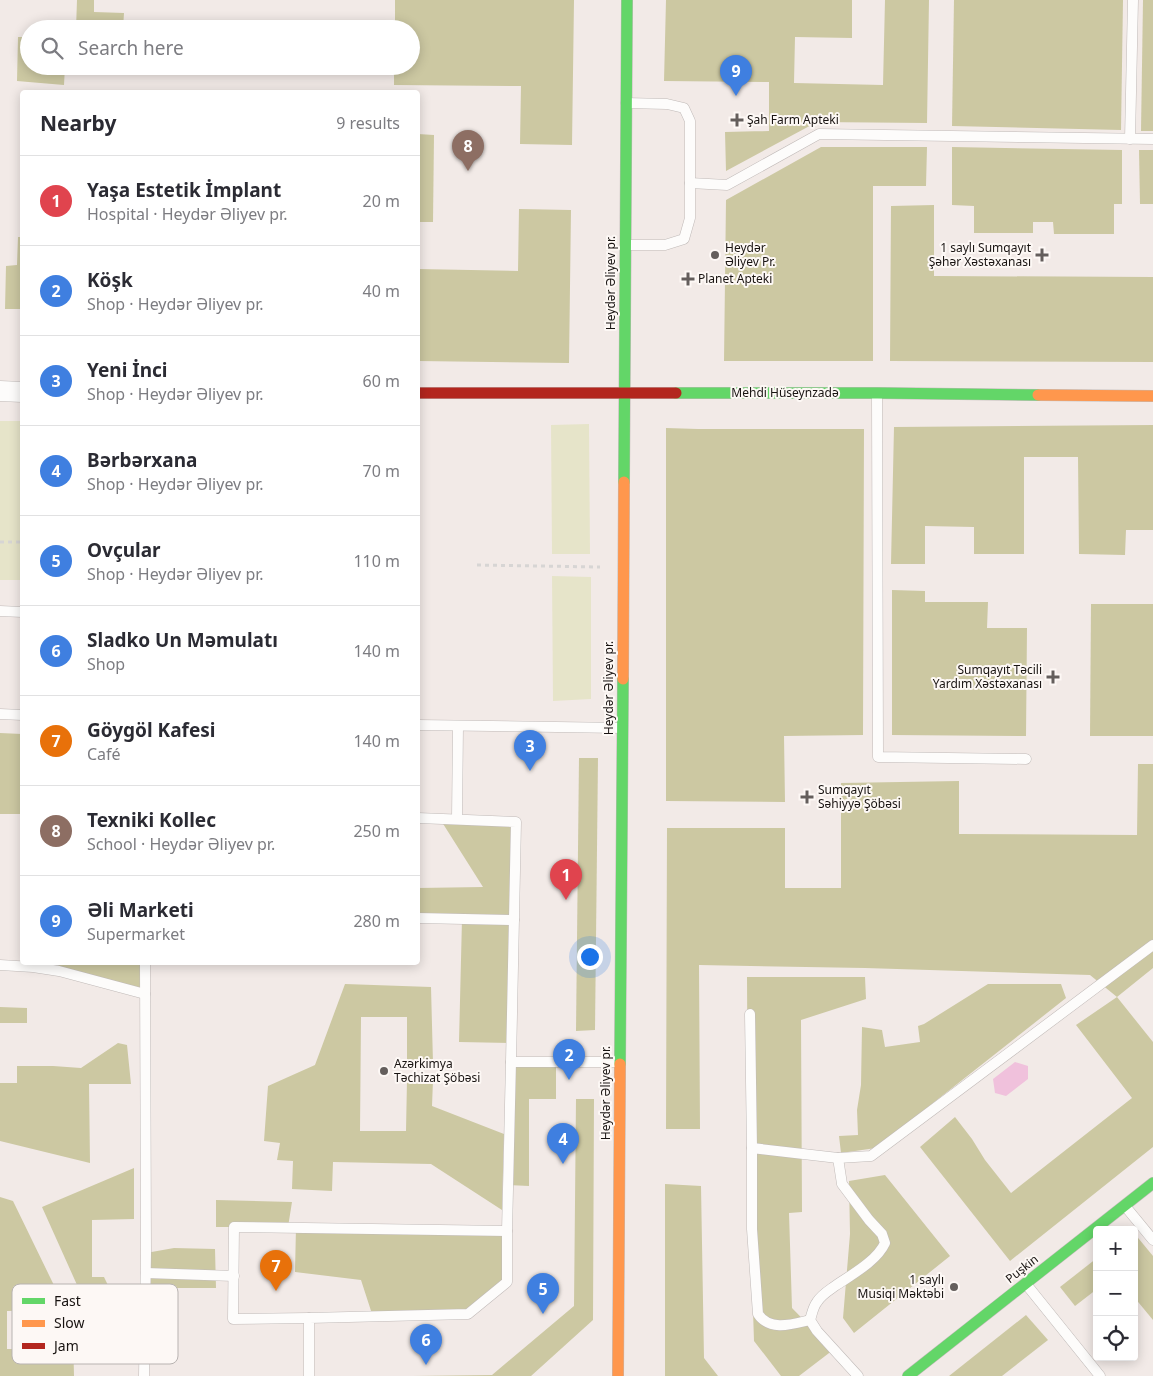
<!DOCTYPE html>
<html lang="en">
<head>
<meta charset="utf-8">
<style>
  body { margin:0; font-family:"Noto Sans",sans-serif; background:#f2f2f3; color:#2b2b33 }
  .controls { position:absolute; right:15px; bottom:15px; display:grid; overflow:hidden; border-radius:5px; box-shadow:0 2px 12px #0003 }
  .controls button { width:45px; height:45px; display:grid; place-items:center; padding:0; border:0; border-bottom:1px solid #e1e1e2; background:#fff; color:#2b2b33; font:25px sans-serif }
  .you { position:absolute; left:589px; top:956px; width:18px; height:18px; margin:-12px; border:4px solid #fff; border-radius:50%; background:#1a73e8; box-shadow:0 0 0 8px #1a73e833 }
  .badge { display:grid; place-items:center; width:32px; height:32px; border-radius:50%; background:#b45309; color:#fff; font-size:16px; font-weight:700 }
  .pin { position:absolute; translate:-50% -41px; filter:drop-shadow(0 1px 2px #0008) }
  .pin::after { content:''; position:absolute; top:26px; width:18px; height:15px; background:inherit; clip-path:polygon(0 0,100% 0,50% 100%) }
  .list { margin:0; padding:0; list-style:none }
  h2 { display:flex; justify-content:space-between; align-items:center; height:65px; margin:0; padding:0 20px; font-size:21px }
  h2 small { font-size:16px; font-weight:400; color:#7c7c81 }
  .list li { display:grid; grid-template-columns:32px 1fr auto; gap:15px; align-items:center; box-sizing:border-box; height:90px; padding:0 20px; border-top:1px solid #e1e1e2 }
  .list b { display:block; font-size:19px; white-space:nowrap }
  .list p { margin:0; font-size:16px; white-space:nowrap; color:#7c7c81 }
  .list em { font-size:16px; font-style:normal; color:#7c7c81 }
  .icon { flex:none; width:28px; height:28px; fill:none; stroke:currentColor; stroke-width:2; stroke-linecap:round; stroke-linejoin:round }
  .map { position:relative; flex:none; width:1153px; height:1376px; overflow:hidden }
  .search { position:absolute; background:#fff; box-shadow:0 2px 12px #0003; left:20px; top:20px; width:400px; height:55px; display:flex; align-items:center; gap:12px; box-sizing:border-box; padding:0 18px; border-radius:28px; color:#7c7c81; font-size:19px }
  .panel { position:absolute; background:#fff; box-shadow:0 2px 12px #0003; left:20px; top:90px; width:400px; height:875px; border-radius:5px }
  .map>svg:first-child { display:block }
  .green { fill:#e6e4c9 }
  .forest { fill:#ccc8a2 }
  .water { fill:#f0c1dc }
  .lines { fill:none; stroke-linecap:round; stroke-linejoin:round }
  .lane-casing { stroke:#c0bab8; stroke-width:11 }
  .street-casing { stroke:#c0bab8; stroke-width:21 }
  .fast-casing { stroke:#c0bab8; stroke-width:12 }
  .slow-casing { stroke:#c0bab8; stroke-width:12 }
  .jam-casing { stroke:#c0bab8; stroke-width:12 }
  .path { stroke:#d7d5d4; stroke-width:3; stroke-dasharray:4 4; stroke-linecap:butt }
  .lane { stroke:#fdfcfb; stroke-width:10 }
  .street { stroke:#fdfcfb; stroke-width:20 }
  .fast { stroke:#63d668; stroke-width:11 }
  .slow { stroke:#ff974d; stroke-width:11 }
  .jam { stroke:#b3261e; stroke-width:11 }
  .poi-dot { fill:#645e5c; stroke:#fdf8f5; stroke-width:2 }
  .labels { text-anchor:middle; stroke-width:4; stroke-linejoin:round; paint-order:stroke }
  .poi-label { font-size:12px; fill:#181311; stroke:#fdf8f5; text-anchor:start }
  .street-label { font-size:12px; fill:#181311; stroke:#fdf8f5 }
  .key { fill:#fdf8f5; stroke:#b8b3b1; stroke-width:1 }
  .key-label { font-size:14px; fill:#181311 }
</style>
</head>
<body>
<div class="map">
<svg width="1153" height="1376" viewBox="0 0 1153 1376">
  <rect width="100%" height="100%" fill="#f2eae7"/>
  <g class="green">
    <rect x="0" y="421" width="22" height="159"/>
    <polygon points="589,424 590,554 552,554 551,425"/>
    <polygon points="552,576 591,577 591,699 553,701"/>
  </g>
  <g class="forest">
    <polygon points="77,0 94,0 94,12 124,13 123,29 76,29"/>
    <polygon points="395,0 574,0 572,145 520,144 521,86 394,85 394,66 411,66 411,29 395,29"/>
    <polygon points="666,0 852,0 852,38 795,37 794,83 883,85 885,0 929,0 927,123 817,122 726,171 725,132 769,131 769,82 664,81"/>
    <polygon points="954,0 1123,0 1121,130 952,126"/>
    <polygon points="1143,0 1153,0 1153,131 1141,131"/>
    <polygon points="18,37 29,37 29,66 65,66 64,85 17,81"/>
    <polygon points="418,134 434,135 433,222 418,222"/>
    <polygon points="821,147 927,147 926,186 873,186 873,361 724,361 726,200"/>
    <polygon points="952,147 1122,150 1122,204 1114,204 1114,234 1054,234 1053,222 1033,222 1033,233 974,233 974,206 952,205"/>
    <polygon points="1139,150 1153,150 1153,204 1140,204"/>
    <polygon points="934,205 934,276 1153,277 1153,362 890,361 891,206"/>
    <polygon points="519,209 571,210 569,363 418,361 418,269 518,271"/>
    <polygon points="18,237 22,237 22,309 5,309 6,266 17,265"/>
    <polygon points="1153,425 1153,530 1126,530 1125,555 1079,554 1078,457 1024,457 1024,554 974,554 974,527 925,526 925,564 891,564 894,427"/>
    <polygon points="666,428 698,429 864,429 863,735 784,736 785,802 666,801"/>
    <polygon points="892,590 925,591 925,602 988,602 987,628 1027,628 1026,736 892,735"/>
    <polygon points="1091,604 1153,604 1153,736 1090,736"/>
    <polygon points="0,733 22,734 22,814 0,814"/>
    <polygon points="579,758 598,758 595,1030 576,1031"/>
    <polygon points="1138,764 1153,764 1153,968 1117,997 1153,1042 1153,1147 1010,1261 920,1147 955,1117 972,1139 985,1160 1011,1193 1132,1098 1076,1025 1117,997 1090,975 865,968 699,965 700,1129 666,1129 667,828 785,828 785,888 841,888 841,783 959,781 959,834 1137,835"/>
    <polygon points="440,819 516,822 511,1043 459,1042 462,919 418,918 418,888 483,887"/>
    <polygon points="58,963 145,963 145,994 59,971"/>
    <polygon points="747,977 865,977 866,999 801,1020 802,1212 789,1213 792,1308 833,1350 799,1376 781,1376 754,1341 748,1156"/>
    <polygon points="345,984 431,987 433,1063 407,1062 407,1017 361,1017 360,1131 406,1131 407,1080 433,1080 432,1106 504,1134 502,1210 431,1164 333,1162 332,1191 292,1189 293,1161 277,1160 280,1143 264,1141 268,1086 315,1065"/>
    <polygon points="988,984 1061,984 1066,998 876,1148 841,1153 839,1136 858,1135 857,1110 861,1085 862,1027 882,1030 885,1047 920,1042 918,1026 924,1024"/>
    <polygon points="0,1007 27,1008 27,1023 0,1023"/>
    <polygon points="118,1043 127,1045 131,1084 89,1084 90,1163 0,1141 0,1083 17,1083 17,1066 53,1066 81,1068"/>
    <polygon points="511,1062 556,1063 556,1099 529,1099 529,1186 508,1185"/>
    <polygon points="576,1099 594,1099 593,1320 531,1376 413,1376 492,1375 574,1306"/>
    <polygon points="134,1168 134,1219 92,1220 92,1277 104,1277 131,1333 73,1334 74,1376 0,1376 0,1197 13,1201 66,1310 7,1311 7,1349 65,1349 66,1326 73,1334 82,1296 42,1207"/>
    <polygon points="885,1175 950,1256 854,1333 843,1318 850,1234 849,1181"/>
    <polygon points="665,1184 701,1186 704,1358 718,1376 665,1376"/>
    <polygon points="216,1200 292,1202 288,1227 216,1227"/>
    <polygon points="296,1227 507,1231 507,1282 468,1314 373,1317 361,1280 295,1272"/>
    <polygon points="1134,1233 1153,1256 1153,1320 1134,1297"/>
    <polygon points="174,1248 215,1249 216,1288 175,1288 175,1318 146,1317 146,1253"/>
    <polygon points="1097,1258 1097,1289 1075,1306 1060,1287"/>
    <polygon points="1026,1315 1048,1340 1002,1376 949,1376"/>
  </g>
  <polygon class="water" points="1015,1062 1028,1066 1028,1079 1006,1096 995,1093 993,1079"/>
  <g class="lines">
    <g class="lane-casing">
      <g id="lane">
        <polyline points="1130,139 1133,0"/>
        <polyline points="690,183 727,185 819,134 1153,139"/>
        <polyline points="626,245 665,245 684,239 690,218 690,121 684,108 667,104 626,103"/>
        <polyline points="877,394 878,757 1026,759"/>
        <polyline points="0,611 22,612"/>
        <polyline points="0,714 22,715"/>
        <polyline points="418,725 621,728"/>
        <polyline points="418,818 516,822 511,1062"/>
        <polyline points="457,819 458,726"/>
        <polyline points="418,918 514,920"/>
        <polyline points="0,965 33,967 59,971 145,994"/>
        <polyline points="750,1014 752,1148"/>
        <path d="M838,1158L842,1184L869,1220L882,1234L885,1243C877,1261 851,1275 835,1286C828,1291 821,1295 817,1302C813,1307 812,1314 810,1320L817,1331L858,1376"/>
        <polyline points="1125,1206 1153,1240"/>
        <polyline points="146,1273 234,1276"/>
        <polyline points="1026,1284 1100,1376"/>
        <polyline points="309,1318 233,1319 234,1227 507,1231"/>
        <path d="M810,1320C793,1324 770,1332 758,1314L752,1229V1148L838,1158L871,1156L1153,945"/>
        <polyline points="144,1376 146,1253 145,962"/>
        <polyline points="309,1376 309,1318 468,1314 507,1282 507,1231 511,1062 619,1062"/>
      </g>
    </g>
    <g class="street-casing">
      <polyline id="street" points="0,391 22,392"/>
    </g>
    <g class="fast-casing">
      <g id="fast">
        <polyline points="676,393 877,393 1038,395"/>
        <polyline points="624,482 627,0"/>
        <polyline points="620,1064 623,679"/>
        <polyline points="908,1376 1153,1183"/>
      </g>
    </g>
    <g class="slow-casing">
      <g id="slow">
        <polyline points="1038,395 1153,396"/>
        <polyline points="623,679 624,482"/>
        <polyline points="618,1376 620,1064"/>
      </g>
    </g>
    <g class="jam-casing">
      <polyline id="jam" points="418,393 676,393"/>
    </g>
    <g class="path">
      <polyline points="0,542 22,542"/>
      <polyline points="477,565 600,567"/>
    </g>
    <use href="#lane" class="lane"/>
    <use href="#street" class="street"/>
    <use href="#fast" class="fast"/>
    <use href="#slow" class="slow"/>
    <use href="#jam" class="jam"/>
  </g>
  <g class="poi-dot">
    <path d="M734.5 112.5h5v5h5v5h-5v5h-5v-5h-5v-5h5z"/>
    <circle cx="715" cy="255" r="5"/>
    <path d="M1039.5 247.5h5v5h5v5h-5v5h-5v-5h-5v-5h5z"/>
    <path d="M685.5 271.5h5v5h5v5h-5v5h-5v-5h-5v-5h5z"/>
    <path d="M1050.5 669.5h5v5h5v5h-5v5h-5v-5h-5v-5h5z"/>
    <path d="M804.5 789.5h5v5h5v5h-5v5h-5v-5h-5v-5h5z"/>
    <circle cx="384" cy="1071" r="5"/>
    <circle cx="954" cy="1287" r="5"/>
  </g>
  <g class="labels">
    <g class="poi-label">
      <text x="747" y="124">Şah Farm Apteki</text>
      <text x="725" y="252">Heydər<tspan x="725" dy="14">Əliyev Pr.</tspan></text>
      <text x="1031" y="252" text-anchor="end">1 saylı Sumqayıt<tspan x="1031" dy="14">Şəhər Xəstəxanası</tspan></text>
      <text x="698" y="283">Planet Apteki</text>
      <text x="1042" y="674" text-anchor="end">Sumqayıt Təcili<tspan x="1042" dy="14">Yardım Xəstəxanası</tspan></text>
      <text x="818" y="794">Sumqayıt<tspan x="818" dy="14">Səhiyyə Şöbəsi</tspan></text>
      <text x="394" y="1068">Azərkimya<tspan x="394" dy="14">Təchizat Şöbəsi</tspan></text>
      <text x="944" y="1284" text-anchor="end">1 saylı<tspan x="944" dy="14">Musiqi Məktəbi</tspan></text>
    </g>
    <g class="street-label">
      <text transform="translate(611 283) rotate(-90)" y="4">Heydər Əliyev pr.</text>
      <text x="785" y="397">Mehdi Hüseynzadə</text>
      <text transform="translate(609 688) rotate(-90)" y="4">Heydər Əliyev pr.</text>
      <text transform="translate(606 1093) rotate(-90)" y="4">Heydər Əliyev pr.</text>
      <text transform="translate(1022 1269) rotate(-38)" y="4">Puşkin</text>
    </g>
  </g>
  <rect x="12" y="1284" width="166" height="80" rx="8" class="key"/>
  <rect x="22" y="1298" width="23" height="6" fill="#63d668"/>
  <rect x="22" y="1320" width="23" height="7" fill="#ff974d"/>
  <rect x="22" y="1343" width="23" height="6" fill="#b3261e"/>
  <g class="key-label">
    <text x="54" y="1306">Fast</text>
    <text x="54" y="1328">Slow</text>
    <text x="54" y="1351">Jam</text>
  </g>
</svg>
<div class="controls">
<button>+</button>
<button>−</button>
<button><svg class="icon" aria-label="locate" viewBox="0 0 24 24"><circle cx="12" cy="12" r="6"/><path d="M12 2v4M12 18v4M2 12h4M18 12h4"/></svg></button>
</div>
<div class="you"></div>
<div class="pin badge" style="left:566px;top:900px;background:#e0444e">1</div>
<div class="pin badge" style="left:569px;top:1080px;background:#3f7fe0">2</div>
<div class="pin badge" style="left:530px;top:771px;background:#3f7fe0">3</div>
<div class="pin badge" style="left:563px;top:1164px;background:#3f7fe0">4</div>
<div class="pin badge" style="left:543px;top:1314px;background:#3f7fe0">5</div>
<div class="pin badge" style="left:426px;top:1365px;background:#3f7fe0">6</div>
<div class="pin badge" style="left:276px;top:1291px;background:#e8710a">7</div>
<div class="pin badge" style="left:468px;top:171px;background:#8d6e63">8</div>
<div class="pin badge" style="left:736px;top:96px;background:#3f7fe0">9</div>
<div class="search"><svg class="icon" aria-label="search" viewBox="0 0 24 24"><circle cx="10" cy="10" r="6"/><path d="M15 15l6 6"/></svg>Search here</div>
<section class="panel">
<h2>Nearby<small>9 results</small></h2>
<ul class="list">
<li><span class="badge" style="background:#e0444e">1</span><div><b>Yaşa Estetik İmplant</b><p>Hospital · Heydər Əliyev pr.</p></div><em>20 m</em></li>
<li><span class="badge" style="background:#3f7fe0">2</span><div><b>Köşk</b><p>Shop · Heydər Əliyev pr.</p></div><em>40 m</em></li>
<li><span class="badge" style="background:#3f7fe0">3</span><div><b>Yeni İnci</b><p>Shop · Heydər Əliyev pr.</p></div><em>60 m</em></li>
<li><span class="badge" style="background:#3f7fe0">4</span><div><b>Bərbərxana</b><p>Shop · Heydər Əliyev pr.</p></div><em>70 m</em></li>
<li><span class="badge" style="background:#3f7fe0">5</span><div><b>Ovçular</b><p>Shop · Heydər Əliyev pr.</p></div><em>110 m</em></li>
<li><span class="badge" style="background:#3f7fe0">6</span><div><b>Sladko Un Məmulatı</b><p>Shop</p></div><em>140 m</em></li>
<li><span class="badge" style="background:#e8710a">7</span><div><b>Göygöl Kafesi</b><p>Café</p></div><em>140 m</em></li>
<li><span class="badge" style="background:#8d6e63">8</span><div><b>Texniki Kollec</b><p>School · Heydər Əliyev pr.</p></div><em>250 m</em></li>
<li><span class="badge" style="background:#3f7fe0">9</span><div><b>Əli Marketi</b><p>Supermarket</p></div><em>280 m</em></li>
</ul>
</section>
</div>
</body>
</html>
